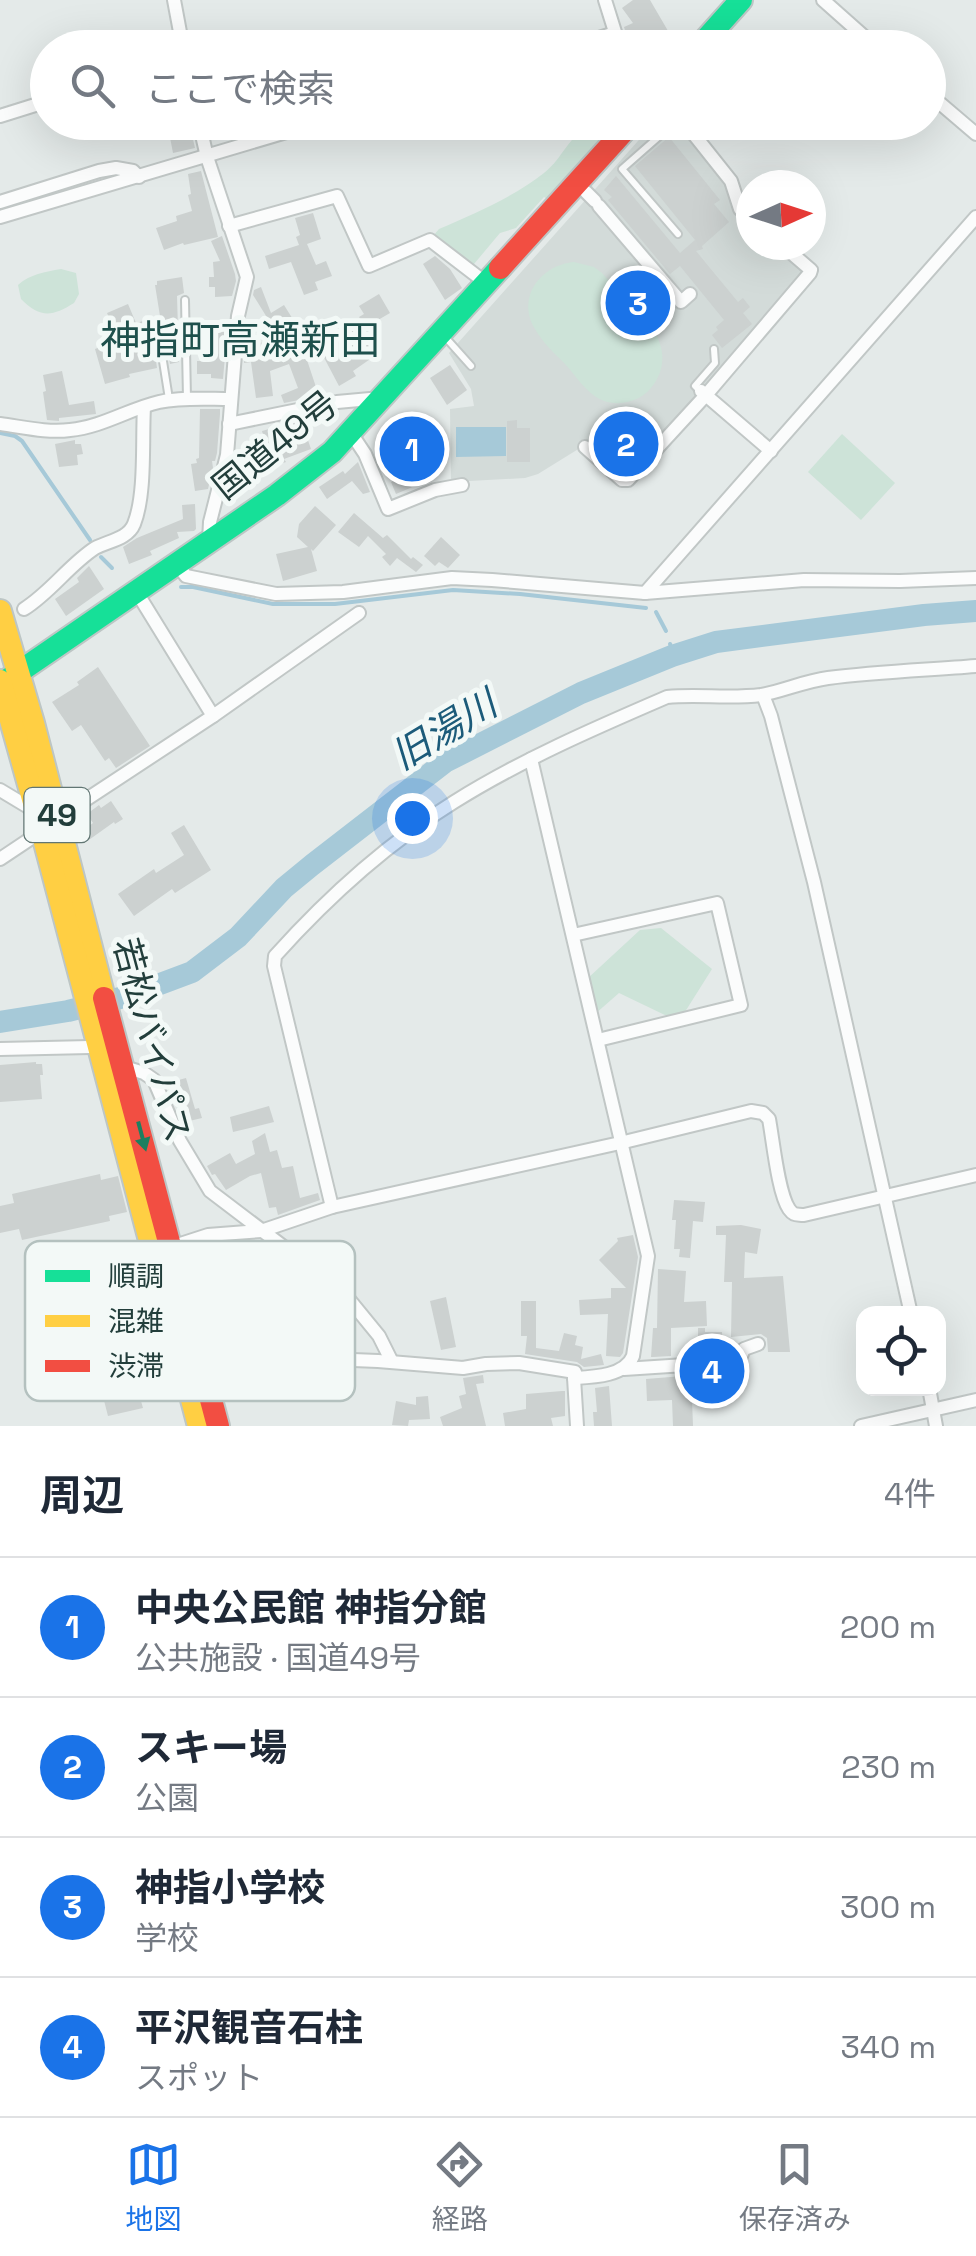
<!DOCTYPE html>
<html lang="ja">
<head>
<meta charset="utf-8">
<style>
  body { margin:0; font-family:"Space Grotesk","Noto Sans JP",sans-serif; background:#f2f2f3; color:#1f2937 }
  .controls { position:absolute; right:30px; bottom:30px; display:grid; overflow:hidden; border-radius:20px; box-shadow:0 10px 40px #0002 }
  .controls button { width:90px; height:90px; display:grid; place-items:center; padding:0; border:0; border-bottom:2px solid #e0e1e3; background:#fff; color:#1f2937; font:50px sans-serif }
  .compass { position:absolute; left:736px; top:170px; width:90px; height:90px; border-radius:50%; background:#fff; box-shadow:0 10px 40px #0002; rotate:87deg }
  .you { position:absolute; left:412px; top:818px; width:35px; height:35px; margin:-25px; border:8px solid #fff; border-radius:50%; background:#1a73e8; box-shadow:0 0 0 15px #1a73e833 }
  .badge { display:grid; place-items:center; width:65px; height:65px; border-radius:50%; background:#1a73e8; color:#fff; font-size:32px; font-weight:700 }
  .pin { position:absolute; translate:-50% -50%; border:5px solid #fff; box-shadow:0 2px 10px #0006 }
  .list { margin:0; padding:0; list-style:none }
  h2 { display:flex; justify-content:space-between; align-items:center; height:130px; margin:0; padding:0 40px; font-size:42px }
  h2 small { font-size:32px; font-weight:400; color:#747a83 }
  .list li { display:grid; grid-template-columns:65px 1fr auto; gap:30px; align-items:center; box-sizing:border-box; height:140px; padding:0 40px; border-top:2px solid #e0e1e3 }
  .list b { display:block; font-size:38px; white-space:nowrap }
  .list p { margin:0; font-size:32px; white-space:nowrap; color:#747a83 }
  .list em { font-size:32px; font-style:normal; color:#747a83 }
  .icon { flex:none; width:55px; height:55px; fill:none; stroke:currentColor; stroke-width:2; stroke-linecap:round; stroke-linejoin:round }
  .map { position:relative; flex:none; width:976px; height:1426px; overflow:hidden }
  .search { position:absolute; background:#fff; box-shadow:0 10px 40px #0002; left:30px; right:30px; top:30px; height:110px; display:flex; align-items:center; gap:25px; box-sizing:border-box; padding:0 35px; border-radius:55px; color:#747a83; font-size:38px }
  .sheet { height:690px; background:#fff }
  nav { display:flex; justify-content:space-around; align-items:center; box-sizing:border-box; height:140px; border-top:2px solid #e0e1e3; background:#fff; font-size:28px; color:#747a83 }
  nav a { display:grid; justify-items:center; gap:5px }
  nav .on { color:#1a73e8 }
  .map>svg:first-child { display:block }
  .built { fill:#d3dbd9 }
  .green { fill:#cde3d8 }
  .water { fill:#a6c9d8 }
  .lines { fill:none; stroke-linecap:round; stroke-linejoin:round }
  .stream { stroke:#a6c9d8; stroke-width:4 }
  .river { stroke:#a6c9d8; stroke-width:22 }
  .building { fill:#ccd1d0 }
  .lane-casing { stroke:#c1c7c6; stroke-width:10 }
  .street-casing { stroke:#c1c7c6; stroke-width:16 }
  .fast-casing { stroke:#bdc6c5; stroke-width:26 }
  .slow-casing { stroke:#bdc6c5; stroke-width:26 }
  .jam-casing { stroke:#bdc6c5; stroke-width:26 }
  .lane { stroke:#fbfcfc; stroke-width:6 }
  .street { stroke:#fbfcfc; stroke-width:12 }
  .fast { stroke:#16e098; stroke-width:22 }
  .slow { stroke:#ffcf43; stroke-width:22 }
  .jam { stroke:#f24e42; stroke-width:22 }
  .oneway { fill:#1d7f60 }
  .labels { text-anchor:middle; stroke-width:10; stroke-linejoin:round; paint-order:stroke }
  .shield { fill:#f3f9f7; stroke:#617673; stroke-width:2.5 }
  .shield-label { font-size:32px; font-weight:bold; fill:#223e3b }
  .street-label { font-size:35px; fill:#223e3b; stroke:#f3f9f7 }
  .water-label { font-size:38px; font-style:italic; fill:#1c5b7a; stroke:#f3f9f7 }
  .quarter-label { font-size:40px; fill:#1e504c; stroke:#f3f9f7 }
  .key { fill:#f3f9f7; stroke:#b4c1bf; stroke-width:2.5 }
  .key-label { font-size:28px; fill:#223e3b }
</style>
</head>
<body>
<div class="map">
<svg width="976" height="1426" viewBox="0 0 976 1426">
  <rect width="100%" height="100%" fill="#e4eae9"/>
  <polygon class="built" points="654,123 679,123 731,190 736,214 751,226 751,245 774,245 803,268 805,273 629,474 622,474 580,448 538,474 525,478 451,482 450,409 474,406 471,389 449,353"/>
  <g class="green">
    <path d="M593,123H615L547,199L544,197L516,228L500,233L474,264H470L433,236L439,229C475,213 512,198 544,173C564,157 567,137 593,123Z"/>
    <path d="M574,262L594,267L602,273L655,332C664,349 666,367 654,384C641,404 611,410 592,394C582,386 574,374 566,365C555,354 542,342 535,329C516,297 541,265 574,262Z"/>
    <path d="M61,269L76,273L79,294L74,303C52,317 40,318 21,299L18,285C30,274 45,272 61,269Z"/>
    <path d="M611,415C620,420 650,433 650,444C650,449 644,454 641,457C633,465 631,469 621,469L595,434Z"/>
    <polygon points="842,434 895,483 861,520 808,472"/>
    <polygon points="661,928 712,969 683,1015 669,1017 619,993 595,1014 587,979 640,930"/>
  </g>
  <polygon class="water" points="456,427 506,427 506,456 456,457"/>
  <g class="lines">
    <g class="stream">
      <polyline points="0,433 15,436 22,441 90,540"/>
      <polyline points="101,557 112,568"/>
      <polyline points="181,587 193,587 273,604 335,604 453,590 520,594 646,608"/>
      <polyline points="656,612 666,631"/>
      <polyline points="670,644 674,656"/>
    </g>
    <polyline class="river" points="0,1022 68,1011 128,996 192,972 238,937 284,888 312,865 445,762 581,693 672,656 716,642 924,615 976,611"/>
  </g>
  <g class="building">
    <polygon points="633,0 650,0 678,48 630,48 624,27 633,23 622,8"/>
    <polygon points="172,122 189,122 195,148 173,153 168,127 173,126"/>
    <polygon points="669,137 720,200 714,204 729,222 702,246 703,249 696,251 738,302 743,298 750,307 743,313 752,324 722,348 712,335 718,330 716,327 724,320 680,266 670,274 608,200 612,197 604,190 616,176 680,253 695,240 635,166"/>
    <polygon points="201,171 218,237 184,245 183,243 164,250 156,228 177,221 176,216 192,211 188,195 191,194 188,174"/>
    <polygon points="313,213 321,239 307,244 316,265 326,261 332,276 315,282 318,290 304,295 291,262 269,269 265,256 299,245 296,237 300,235 295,218"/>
    <polygon points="222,236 235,274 236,281 232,296 215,297 215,287 209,287 209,277 214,277 213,262 220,261 211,241"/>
    <polygon points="435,256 450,269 462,288 445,300 423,264"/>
    <polygon points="182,277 184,293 177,296 179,362 170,364 168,352 160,348 155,354 157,368 129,374 130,377 105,384 95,349 119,340 107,313 128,304 136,323 160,316 155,285 157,285 157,281"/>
    <polygon points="261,287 271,313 284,305 294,321 319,396 284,403 281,395 298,388 289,364 270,371 273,396 256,398 251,362 244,363 247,324 254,325 253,344 281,340 253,295 254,290"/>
    <polygon points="379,294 390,313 366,327 359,317 364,314 359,306"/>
    <polygon points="200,320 228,322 223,379 211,378 211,374 197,374 197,361 201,361 202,338 199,337"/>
    <polygon points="323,326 332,342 357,326 376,355 353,371 356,376 339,386 311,333"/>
    <polygon points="450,365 467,390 447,405 430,378"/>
    <polygon points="62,371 69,405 94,401 96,414 59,418 59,421 47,420 43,392 46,391 43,375"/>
    <polygon points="200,409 220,409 220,414 217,453 215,461 212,461 213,468 208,489 195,491 191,464 197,463 196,459 199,458"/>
    <polygon points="415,416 436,477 396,494 391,482 409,475 392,425"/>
    <polygon points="301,420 311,449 284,459 286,462 248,475 241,455 266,446 262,431"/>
    <polygon points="517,420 517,428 530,428 530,462 507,462 507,421"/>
    <polygon points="75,440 75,444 81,444 83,454 77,455 78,465 59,467 55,444"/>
    <polygon points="358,462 370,492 363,494 352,481 327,499 319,487 343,471 345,474"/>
    <polygon points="195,504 196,529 194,531 177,532 179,538 150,551 152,555 129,564 123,547 137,538 183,519 182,505"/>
    <polygon points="315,506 336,525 313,551 311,549 317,571 283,581 276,554 308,547 297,537 299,524"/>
    <polygon points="354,513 383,538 387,535 411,559 413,557 423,565 416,572 397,558 390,566 382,557 386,554 368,536 359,547 338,532"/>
    <polygon points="441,537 460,555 448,568 439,562 435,566 424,556"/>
    <polygon points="89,566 104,589 66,616 55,599 79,582 77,578"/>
    <polygon points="98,667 150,746 116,768 109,758 105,761 81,725 72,731 52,702 79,685 77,682"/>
    <polygon points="111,801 123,819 115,824 114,822 86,842 80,833 93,823 87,814 99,805 101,808"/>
    <polygon points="184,825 211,870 175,893 172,889 134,916 118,894 154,869 156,873 184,855 171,833"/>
    <polygon points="36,1062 36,1064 42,1064 43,1075 40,1075 42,1099 0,1102 0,1065"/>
    <polygon points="186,1078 195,1109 199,1108 202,1118 185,1122 175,1081"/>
    <polygon points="269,1106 274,1122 233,1132 230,1117"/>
    <polygon points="265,1133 270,1152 277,1150 282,1168 293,1166 300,1198 318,1193 320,1200 278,1215 276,1207 269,1208 261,1173 250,1176 226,1190 215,1174 212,1175 207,1166 230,1153 236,1164 255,1154 252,1141"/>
    <polygon points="100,1174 101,1180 118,1176 127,1212 109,1216 110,1221 22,1240 19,1229 0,1233 0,1206 14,1203 12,1194"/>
    <polygon points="674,1200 705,1202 703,1222 693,1221 690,1258 679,1257 680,1249 674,1249 676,1220 672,1220"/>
    <polygon points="741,1225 761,1229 757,1254 745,1252 744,1278 783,1276 790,1352 768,1352 767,1338 761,1334 731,1337 732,1282 724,1282 726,1235 716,1235 716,1226"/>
    <polygon points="633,1235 638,1257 623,1353 620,1357 606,1356 608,1314 580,1315 579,1300 611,1298 611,1288 626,1288 599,1260 618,1241 617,1238"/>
    <polygon points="658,1269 686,1271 684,1302 706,1301 707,1326 671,1328 671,1356 653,1357 651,1357 653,1328 657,1328"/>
    <polygon points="446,1297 456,1347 441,1350 430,1301"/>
    <polygon points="521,1301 536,1301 536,1348 559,1351 564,1333 577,1336 575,1345 583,1347 581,1359 601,1354 604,1365 584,1367 577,1362 525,1354 527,1336 521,1336"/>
    <polygon points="698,1328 705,1328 705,1332 722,1332 723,1353 693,1354 693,1352 698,1351"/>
    <polygon points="255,1366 320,1372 317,1402 251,1395"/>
    <polygon points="159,1370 164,1388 139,1394 143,1408 108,1416 100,1385"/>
    <polygon points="732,1372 735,1395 692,1400 693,1426 673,1426 672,1400 647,1401 646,1379"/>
    <polygon points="483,1375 484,1383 476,1384 486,1426 443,1426 440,1417 462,1408 459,1396 466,1394 463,1378"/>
    <polygon points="609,1386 612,1426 594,1426 593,1412 597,1412 595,1388"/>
    <polygon points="562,1391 565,1391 565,1416 551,1418 553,1426 505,1426 503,1413 526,1409 526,1394"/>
    <polygon points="428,1396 430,1419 409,1420 408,1426 392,1425 396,1401 416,1405 416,1397"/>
  </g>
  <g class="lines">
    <g class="lane-casing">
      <g id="lane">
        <polyline points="670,122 672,125 622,169 678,234"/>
        <polyline points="185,300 187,398"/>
        <polyline points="446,338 471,366"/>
        <polyline points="162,355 169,399"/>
        <polyline points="699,390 695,386 715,363 714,349"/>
      </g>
    </g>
    <g class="street-casing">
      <g id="street">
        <polyline points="174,0 183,48"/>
        <polyline points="605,0 620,48"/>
        <polyline points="823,0 877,48"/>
        <polyline points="567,48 615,33"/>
        <polyline points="928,93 976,134"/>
        <polyline points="0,116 48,101"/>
        <polyline points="199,122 207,157 247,277 238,316 227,455 210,522 209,541"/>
        <polyline points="684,122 731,181 740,209 751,218"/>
        <polyline points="586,192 595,201"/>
        <polyline points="0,202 99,171 116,168 133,171 139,177"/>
        <polyline points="599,206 681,302 690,294"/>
        <polyline points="0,217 320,122"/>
        <polyline points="229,226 337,196 369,266 430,240 486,283"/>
        <polyline points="701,391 771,451"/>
        <path d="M0,424C23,427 47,433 70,430C102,427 129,409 159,402C182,397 207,399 230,399"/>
        <polyline points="229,424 337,402 381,398"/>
        <polyline points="351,433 365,454 388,509 435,490 462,485"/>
        <polyline points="585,447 622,480 628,480 706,395 810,273 811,270 782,245"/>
        <polyline points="176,563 186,576 276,594 343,592 452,578 492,580 645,593 804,580 900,581 976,578"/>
        <polyline points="136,591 213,716"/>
        <polyline points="645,593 976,217"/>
        <path d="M24,609C51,592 69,565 95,548C108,541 128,539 134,524C146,494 142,440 144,407"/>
        <polyline points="763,695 771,716 814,882 911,1314"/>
        <polyline points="0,790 35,811"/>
        <polyline points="58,818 213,716 359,613"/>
        <polyline points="0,859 42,831"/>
        <polyline points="573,935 717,903 741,1005 598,1040"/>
        <polyline points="0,1049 90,1047"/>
        <polyline points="124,1067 144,1073 154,1080 180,1141 210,1191 343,1292 379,1336 392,1362"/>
        <path d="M332,1207L274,966L275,956C327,898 388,843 454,802C521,760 595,728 667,697C698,694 729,699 761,695C783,691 805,681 828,678C877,672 927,670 976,666"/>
        <path d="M171,1247L208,1235L261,1231L332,1207L620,1143L751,1111L763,1113L769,1119C773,1140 778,1193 789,1209C794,1216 796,1214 804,1215L976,1175"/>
        <path d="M200,1359L229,1355L378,1361L463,1368L486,1364L519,1363L575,1372L574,1378C594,1377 625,1376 633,1356L648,1256L531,759"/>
        <polyline points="624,1369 731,1362 741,1356 744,1349 758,1344"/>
        <polyline points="574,1378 577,1426"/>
        <polyline points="929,1388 936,1426"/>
        <polyline points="861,1426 976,1400"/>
      </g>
    </g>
    <g class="fast-casing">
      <g id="fast">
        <polyline points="698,48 741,0"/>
        <polyline points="0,685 277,495 332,452 500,268"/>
      </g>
    </g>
    <g class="slow-casing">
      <g id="slow">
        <polyline points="0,611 33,723 104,998"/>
        <polyline points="0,681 42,831 199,1426"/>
      </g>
    </g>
    <g class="jam-casing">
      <g id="jam">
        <polyline points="500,268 632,122"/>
        <polyline points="104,998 218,1426"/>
      </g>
    </g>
    <use href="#lane" class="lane"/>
    <use href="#street" class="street"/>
    <use href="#fast" class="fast"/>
    <use href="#slow" class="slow"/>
    <use href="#jam" class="jam"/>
  </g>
  <defs><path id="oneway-solid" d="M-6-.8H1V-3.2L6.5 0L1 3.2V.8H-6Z" transform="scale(2.5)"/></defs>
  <use class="oneway" href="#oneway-solid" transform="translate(142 1136) rotate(75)"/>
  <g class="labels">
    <rect class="shield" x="24.5" y="788" width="65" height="54" rx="8"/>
    <g class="shield-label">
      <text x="57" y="826">49</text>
    </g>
    <g class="street-label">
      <text transform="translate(275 445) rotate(-39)" y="12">国道49号</text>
      <text transform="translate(152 1040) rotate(75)" y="12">若松バイパス</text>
    </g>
    <g class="water-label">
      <text transform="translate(444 730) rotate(-31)" y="13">旧湯川</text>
    </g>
    <g class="quarter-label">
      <text x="240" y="354">神指町高瀬新田</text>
    </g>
  </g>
  <rect x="25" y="1241" width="330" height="160" rx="15" class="key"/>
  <rect x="45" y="1270" width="45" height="12" fill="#16e098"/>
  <rect x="45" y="1315" width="45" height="12" fill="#ffcf43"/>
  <rect x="45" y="1360" width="45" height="12" fill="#f24e42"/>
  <g class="key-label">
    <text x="108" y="1286">順調</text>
    <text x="108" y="1331">混雑</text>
    <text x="108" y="1376">渋滞</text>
  </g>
</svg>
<div class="controls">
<button><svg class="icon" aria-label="locate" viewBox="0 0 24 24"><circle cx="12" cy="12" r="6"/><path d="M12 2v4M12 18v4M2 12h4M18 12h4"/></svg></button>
</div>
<svg class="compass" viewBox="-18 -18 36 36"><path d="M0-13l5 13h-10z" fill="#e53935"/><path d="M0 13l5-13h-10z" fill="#747a83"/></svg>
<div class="you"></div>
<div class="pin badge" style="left:412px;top:449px">1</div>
<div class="pin badge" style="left:626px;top:444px">2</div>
<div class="pin badge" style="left:638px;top:303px">3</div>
<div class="pin badge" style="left:712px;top:1371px">4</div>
<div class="search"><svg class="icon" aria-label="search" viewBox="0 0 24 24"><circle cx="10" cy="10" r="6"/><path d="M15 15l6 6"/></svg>ここで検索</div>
</div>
<section class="sheet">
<h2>周辺<small>4件</small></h2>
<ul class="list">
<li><span class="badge">1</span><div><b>中央公民館 神指分館</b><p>公共施設 · 国道49号</p></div><em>200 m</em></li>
<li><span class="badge">2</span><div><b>スキー場</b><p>公園</p></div><em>230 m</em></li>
<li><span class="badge">3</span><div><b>神指小学校</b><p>学校</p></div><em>300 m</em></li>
<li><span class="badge">4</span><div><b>平沢観音石柱</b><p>スポット</p></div><em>340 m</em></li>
</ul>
</section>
<nav>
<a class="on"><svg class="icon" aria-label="map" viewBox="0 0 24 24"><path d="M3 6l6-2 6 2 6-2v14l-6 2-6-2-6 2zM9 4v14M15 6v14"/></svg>地図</a>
<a><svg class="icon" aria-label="directions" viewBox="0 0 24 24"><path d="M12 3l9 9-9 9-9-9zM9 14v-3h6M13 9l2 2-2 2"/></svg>経路</a>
<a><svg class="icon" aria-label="saved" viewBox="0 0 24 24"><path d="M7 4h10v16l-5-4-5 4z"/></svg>保存済み</a>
</nav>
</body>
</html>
